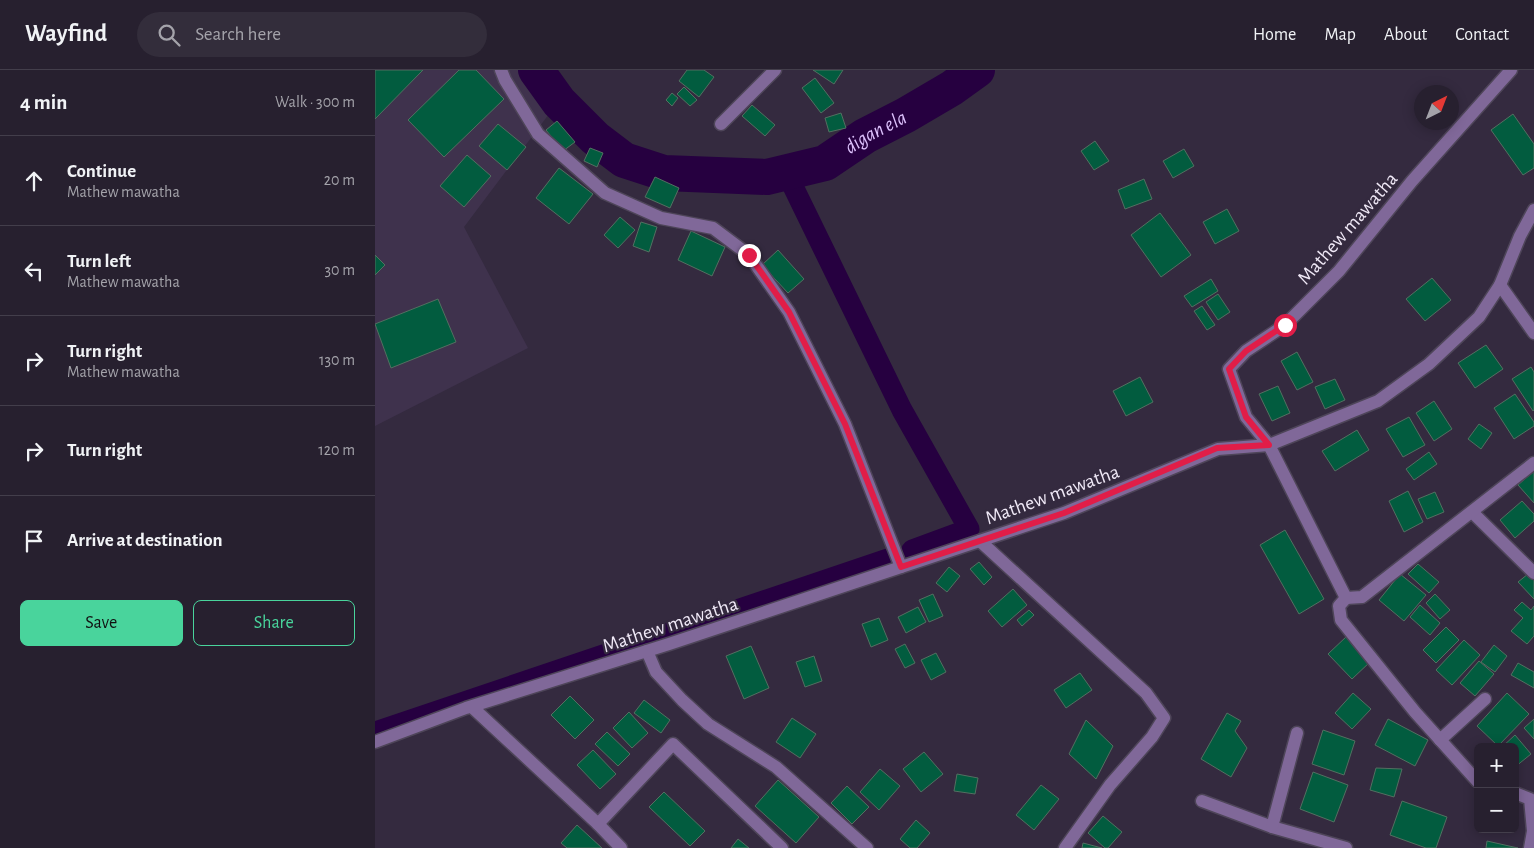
<!DOCTYPE html>
<html lang="en">
<head>
<meta charset="utf-8">
<style>
  body { margin:0; font-family:"Alegreya Sans",sans-serif; background:#332d3b; color:#f1f3f6 }
  .controls { position:absolute; right:15px; bottom:15px; display:grid; overflow:hidden; border-radius:8px; box-shadow:0 2px 12px #0003 }
  .controls button { width:45px; height:45px; display:grid; place-items:center; padding:0; border:0; border-bottom:1px solid #433e4b; background:#27202f; color:#f1f3f6; font:25px sans-serif }
  .compass { position:absolute; left:1039px; top:15px; width:45px; height:45px; border-radius:50%; background:#27202f; box-shadow:0 2px 12px #0003; rotate:42deg }
  .stop { position:absolute; width:15px; height:15px; margin:-11px; border:4px solid #e11d48; border-radius:50%; background:#fff }
  .stop.end { background:#e11d48; border-color:#fff; box-shadow:0 1px 5px #0008 }
  .list { margin:0; padding:0; list-style:none }
  h2 { display:flex; justify-content:space-between; align-items:center; height:65px; margin:0; padding:0 20px; font-size:21px }
  h2 small { font-size:16px; font-weight:400; color:#a4a3aa }
  .list li { display:grid; grid-template-columns:32px 1fr auto; gap:15px; align-items:center; box-sizing:border-box; height:90px; padding:0 20px; border-top:1px solid #433e4b }
  .list b { display:block; font-size:19px; white-space:nowrap }
  .list p { margin:0; font-size:16px; white-space:nowrap; color:#a4a3aa }
  .list em { font-size:16px; font-style:normal; color:#a4a3aa }
  .actions { display:flex; gap:10px; padding:15px 20px }
  .actions a { flex:1; padding:11px 0; border:1px solid #49d49c; border-radius:8px; text-align:center; font-size:18px; color:#49d49c }
  .actions .main { background:#49d49c; color:#111 }
  .icon { flex:none; width:28px; height:28px; fill:none; stroke:currentColor; stroke-width:2; stroke-linecap:round; stroke-linejoin:round }
  .map { position:relative; flex:none; width:1159px; height:778px; overflow:hidden }
  header { display:flex; align-items:center; gap:30px; box-sizing:border-box; height:70px; padding:0 25px; background:#27202f; border-bottom:1px solid #433e4b }
  header strong { font-size:24px }
  nav { display:flex; gap:28px; margin-inline-start:auto; font-size:18px }
  .search { width:350px; height:45px; background:#332d3b; display:flex; align-items:center; gap:12px; box-sizing:border-box; padding:0 18px; border-radius:28px; color:#a4a3aa; font-size:19px }
  main { display:flex }
  aside { flex:1; background:#27202f }
  .map>svg:first-child { display:block }
  .built { fill:#3f324d }
  .lines { fill:none; stroke-linecap:round; stroke-linejoin:round }
  .canal { stroke:#260040; stroke-width:21 }
  .river { stroke:#260040; stroke-width:36 }
  .building { fill:#025c3f; stroke:#536f61 }
  .minor-casing { stroke:#4e4559; stroke-width:15 }
  .minor { stroke:#806899; stroke-width:12 }
  .route { stroke:#e11d48; stroke-width:6 }
  .labels { text-anchor:middle; stroke-width:4.5; stroke-linejoin:round; paint-order:stroke }
  .street-label { font-size:20px; fill:#efe8f6; stroke:#342a3f }
  .water-label { font-size:21px; font-style:italic; fill:#ddc1fc; stroke:#342a3f }
</style>
</head>
<body>
<header>
<strong>Wayfind</strong>
<div class="search"><svg class="icon" aria-label="search" viewBox="0 0 24 24"><circle cx="10" cy="10" r="6"/><path d="M15 15l6 6"/></svg>Search here</div>
<nav><a>Home</a><a>Map</a><a>About</a><a>Contact</a></nav>
</header>
<main>
<aside>
<h2>4 min<small>Walk · 300 m</small></h2>
<ul class="list">
<li><svg class="icon" aria-label="ahead" viewBox="0 0 24 24"><path d="M12 20V5M6 11l6-6 6 6"/></svg><div><b>Continue</b><p>Mathew mawatha</p></div><em>20 m</em></li>
<li><svg class="icon" aria-label="left" viewBox="0 0 24 24"><path d="M17 20v-9H6M10 6l-5 5 5 5"/></svg><div><b>Turn left</b><p>Mathew mawatha</p></div><em>30 m</em></li>
<li><svg class="icon" aria-label="right" viewBox="0 0 24 24"><path d="M7 20v-9h11M14 6l5 5-5 5"/></svg><div><b>Turn right</b><p>Mathew mawatha</p></div><em>130 m</em></li>
<li><svg class="icon" aria-label="right" viewBox="0 0 24 24"><path d="M7 20v-9h11M14 6l5 5-5 5"/></svg><div><b>Turn right</b></div><em>120 m</em></li>
<li><svg class="icon" aria-label="arrive" viewBox="0 0 24 24"><path d="M6 21V4h12l-3 4 3 4H6"/></svg><div><b>Arrive at destination</b></div></li>
</ul>
<div class="actions"><a class="main">Save</a><a>Share</a></div>
</aside>
<div class="map">
<svg width="1159" height="778" viewBox="0 0 1159 778">
  <rect width="100%" height="100%" fill="#342a3f"/>
  <polygon class="built" points="0,0 149,0 177,40 89,157 153,278 0,356"/>
  <g class="lines">
    <g class="canal">
      <polyline points="411,102 527,340 594,459 537,480"/>
      <polyline points="0,662 513,489"/>
    </g>
    <path class="river" id="s1" d="M161,0L184,32L220,68L249,90L289,103L392,107L450,93L490,66L531,45L577,18L602,0"/>
  </g>
  <g class="building">
    <polygon points="0,0 48,0 0,49"/>
    <polygon points="84,0 101,0 129,29 69,87 33,50"/>
    <polygon points="312,0 329,0 339,7 324,27 304,11"/>
    <polygon points="438,0 468,0 459,14"/>
    <polygon points="440,8 459,33 446,43 427,18"/>
    <polygon points="309,17 322,30 315,36 302,24"/>
    <polygon points="297,23 303,28 297,36 291,30"/>
    <polygon points="377,35 400,55 390,66 367,46"/>
    <polygon points="466,43 471,58 454,62 450,48"/>
    <polygon points="1138,44 1159,74 1159,98 1148,105 1116,60"/>
    <polygon points="182,51 200,72 188,81 171,60"/>
    <polygon points="123,54 151,77 132,100 104,76"/>
    <polygon points="720,71 734,91 719,100 706,81"/>
    <polygon points="215,78 228,83 222,97 209,91"/>
    <polygon points="809,79 819,96 798,108 788,91"/>
    <polygon points="92,85 116,106 89,137 65,116"/>
    <polygon points="184,98 218,124 194,154 161,128"/>
    <polygon points="280,107 304,118 295,138 270,127"/>
    <polygon points="769,109 777,129 750,139 743,120"/>
    <polygon points="852,139 864,161 840,174 828,152"/>
    <polygon points="785,143 816,185 786,207 756,165"/>
    <polygon points="245,147 260,160 243,178 229,165"/>
    <polygon points="266,152 282,157 274,182 258,176"/>
    <polygon points="316,161 350,177 337,206 303,190"/>
    <polygon points="403,180 429,209 413,223 387,195"/>
    <polygon points="0,185 10,195 0,205"/>
    <polygon points="1057,208 1076,230 1050,251 1031,229"/>
    <polygon points="836,209 843,221 817,237 809,226"/>
    <polygon points="843,224 855,242 843,250 831,232"/>
    <polygon points="63,229 81,272 16,298 0,254"/>
    <polygon points="827,236 840,255 832,260 819,241"/>
    <polygon points="1111,275 1128,299 1100,318 1083,293"/>
    <polygon points="922,282 938,312 922,320 906,291"/>
    <polygon points="1156,297 1159,302 1159,340 1158,341 1137,309"/>
    <polygon points="765,307 778,332 751,346 738,321"/>
    <polygon points="960,309 970,330 950,339 940,317"/>
    <polygon points="903,316 915,343 897,351 884,324"/>
    <polygon points="1140,324 1159,352 1159,356 1139,369 1119,338"/>
    <polygon points="1059,331 1077,359 1059,371 1041,343"/>
    <polygon points="1034,347 1050,375 1028,387 1011,359"/>
    <polygon points="1104,354 1117,363 1106,379 1093,369"/>
    <polygon points="982,360 994,380 960,401 947,381"/>
    <polygon points="1054,382 1062,394 1039,410 1031,399"/>
    <polygon points="1159,401 1159,433 1143,415"/>
    <polygon points="1033,421 1048,452 1029,462 1014,431"/>
    <polygon points="1060,422 1069,442 1052,449 1043,429"/>
    <polygon points="1147,431 1159,444 1159,451 1140,468 1125,450"/>
    <polygon points="910,460 949,529 924,544 885,475"/>
    <polygon points="604,492 617,507 609,515 595,499"/>
    <polygon points="1043,494 1064,512 1054,523 1033,504"/>
    <polygon points="574,497 585,506 572,522 561,513"/>
    <polygon points="1025,504 1051,525 1029,551 1004,530"/>
    <polygon points="1153,504 1159,510 1159,529 1143,512"/>
    <polygon points="638,519 652,535 627,557 613,541"/>
    <polygon points="558,524 568,546 554,552 544,530"/>
    <polygon points="1060,524 1075,540 1065,549 1051,533"/>
    <polygon points="1147,532 1156,540 1159,536 1159,566 1152,574 1136,561 1148,548 1139,540"/>
    <polygon points="1045,535 1065,553 1055,565 1035,547"/>
    <polygon points="543,537 551,552 531,563 523,547"/>
    <polygon points="654,540 659,545 647,556 642,550"/>
    <polygon points="504,548 513,570 496,577 487,554"/>
    <polygon points="1071,557 1084,570 1061,593 1048,580"/>
    <polygon points="972,566 996,591 977,609 953,584"/>
    <polygon points="1089,570 1105,585 1077,615 1061,600"/>
    <polygon points="530,574 540,593 530,598 520,579"/>
    <polygon points="1119,575 1132,586 1120,602 1106,592"/>
    <polygon points="376,576 394,618 369,629 351,586"/>
    <polygon points="561,583 571,602 556,610 546,590"/>
    <polygon points="439,586 447,611 430,617 421,592"/>
    <polygon points="1104,591 1119,604 1100,626 1085,613"/>
    <polygon points="1143,593 1159,602 1159,618 1136,605"/>
    <polygon points="705,603 717,620 691,638 679,620"/>
    <polygon points="978,623 996,639 977,659 960,643"/>
    <polygon points="1132,623 1154,644 1123,676 1102,656"/>
    <polygon points="195,626 219,650 200,669 176,645"/>
    <polygon points="269,630 295,650 286,663 259,643"/>
    <polygon points="254,642 273,663 257,678 238,658"/>
    <polygon points="852,643 866,651 860,661 872,678 856,707 826,689"/>
    <polygon points="417,648 441,664 425,688 401,672"/>
    <polygon points="1013,649 1053,670 1040,696 1000,675"/>
    <polygon points="1159,649 1159,669 1149,658"/>
    <polygon points="711,650 738,676 721,709 694,684"/>
    <polygon points="948,660 980,671 969,705 937,694"/>
    <polygon points="232,662 255,684 243,696 220,674"/>
    <polygon points="1140,665 1156,684 1140,697 1140,677 1127,677"/>
    <polygon points="218,680 241,704 225,719 202,695"/>
    <polygon points="549,682 568,704 546,722 528,699"/>
    <polygon points="1001,698 1027,699 1019,727 995,720"/>
    <polygon points="505,699 525,716 504,740 485,722"/>
    <polygon points="938,702 973,715 959,752 925,739"/>
    <polygon points="582,704 603,708 600,724 579,721"/>
    <polygon points="403,710 444,747 421,773 380,736"/>
    <polygon points="666,715 684,729 659,760 641,745"/>
    <polygon points="472,716 494,737 477,754 456,733"/>
    <polygon points="289,722 330,761 315,776 274,737"/>
    <polygon points="1027,731 1072,747 1061,778 1051,778 1015,765"/>
    <polygon points="728,746 747,762 733,778 730,778 713,763"/>
    <polygon points="541,750 555,763 542,778 535,778 525,769"/>
    <polygon points="202,755 227,778 192,778 186,773"/>
    <polygon points="363,769 374,778 356,778"/>
    <polygon points="1112,771 1143,778 1111,778"/>
    <polygon points="708,773 727,778 707,778"/>
  </g>
  <g class="lines">
    <g class="minor-casing">
      <g id="minor">
        <polyline points="126,0 130,10 163,64 230,123 286,148 338,158 374,185 414,242 470,354 526,497"/>
        <polyline points="346,54 400,0"/>
        <polyline points="1125,215 1159,263"/>
        <polyline points="1097,442 1159,503"/>
        <polyline points="605,471 771,623 789,648 777,667 735,715 690,778"/>
        <polyline points="971,528 987,527 1159,393"/>
        <polyline points="272,581 281,602 307,630 333,654 401,697 492,778"/>
        <polyline points="97,637 223,754 246,778"/>
        <polyline points="1065,670 1110,629"/>
        <polyline points="0,672 91,638 294,574 689,443 843,379 894,375 871,347 854,299 871,281 910,255 964,201 1037,111 1136,0"/>
        <polyline points="1103,712 1040,642 966,550 964,536 971,528 894,375 1003,331 1054,294 1104,247 1125,215 1145,166 1159,140"/>
        <polyline points="1140,723 1155,729 1158,761 1155,778"/>
        <polyline points="827,731 897,757 971,778"/>
        <polyline points="223,754 298,674 407,778"/>
        <polyline points="897,757 922,663"/>
      </g>
    </g>
    <use href="#minor" class="minor"/>
  </g>
  <g class="lines">
    <polyline class="route" points="374,185 414,242 470,354 526,497 689,443 842,378 894,375 871,347 854,299 871,281 910,255"/>
  </g>
  <g class="labels">
    <g class="street-label">
      <text transform="translate(972 158) rotate(-49)" y="7">Mathew mawatha</text>
      <text transform="translate(677 424) rotate(-20)" y="7">Mathew mawatha</text>
      <text transform="translate(295 554) rotate(-18)" y="7">Mathew mawatha</text>
    </g>
    <g class="water-label">
      <text dy="7" stroke="none"><textPath href="#s1" startOffset="391">digan ela</textPath></text>
    </g>
  </g>
</svg>
<div class="controls">
<button>+</button>
<button>−</button>
</div>
<svg class="compass" viewBox="-18 -18 36 36"><path d="M0-13l5 13h-10z" fill="#e53935"/><path d="M0 13l5-13h-10z" fill="#a4a3aa"/></svg>
<div class="stop" style="left:910px;top:255px"></div>
<div class="stop end" style="left:374px;top:185px"></div>
</div>
</main>
</body>
</html>
